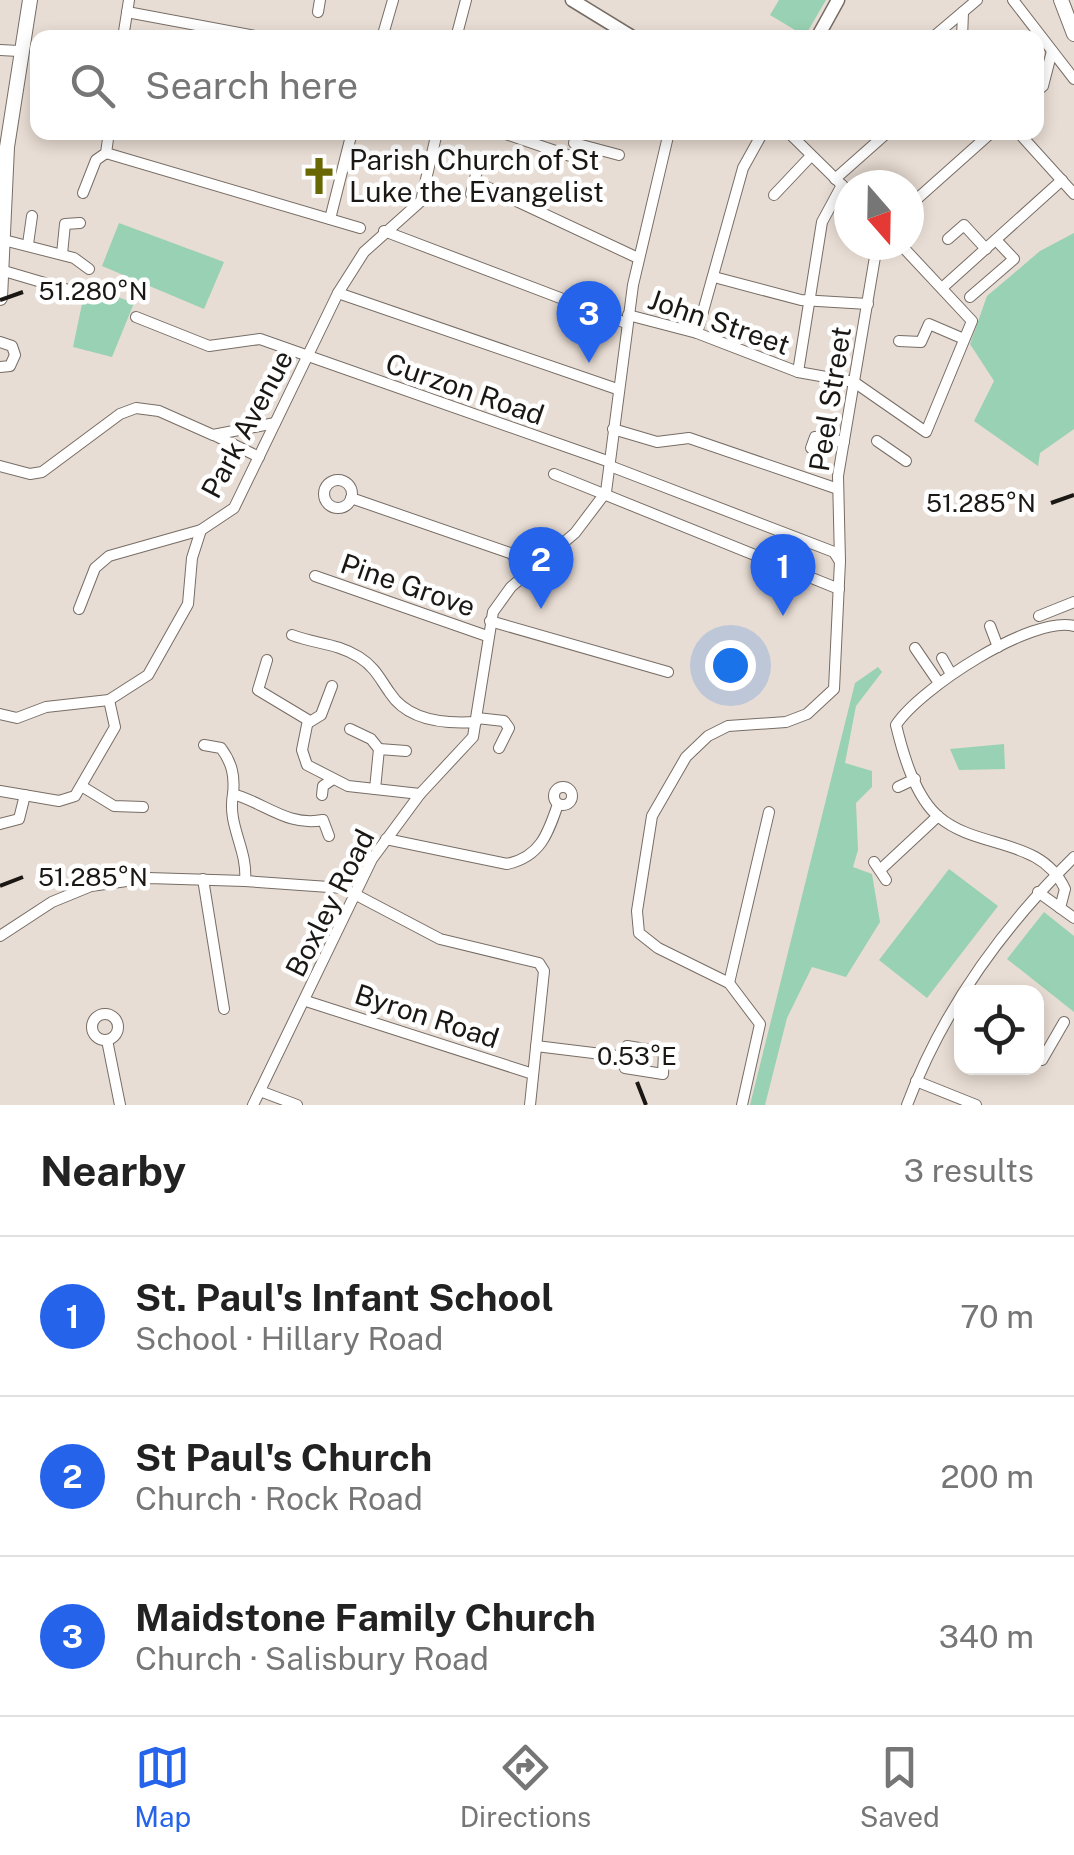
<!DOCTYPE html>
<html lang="en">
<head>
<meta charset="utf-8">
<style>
  body { margin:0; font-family:"Public Sans",sans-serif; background:#f2f2f2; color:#222 }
  .controls { position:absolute; right:30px; bottom:30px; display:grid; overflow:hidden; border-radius:20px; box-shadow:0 5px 15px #0003 }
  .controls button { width:90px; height:90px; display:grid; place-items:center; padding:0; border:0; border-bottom:2px solid #e0e0e0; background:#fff; color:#222; font:50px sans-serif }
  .compass { position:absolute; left:834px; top:170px; width:90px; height:90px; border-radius:50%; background:#fff; box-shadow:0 5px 15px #0003; rotate:160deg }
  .you { position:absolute; left:730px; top:665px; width:35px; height:35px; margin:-25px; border:8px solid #fff; border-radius:50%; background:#1a73e8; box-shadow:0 0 0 15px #1a73e833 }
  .badge { display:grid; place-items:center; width:65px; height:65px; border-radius:50%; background:#2563eb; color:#fff; font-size:32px; font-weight:700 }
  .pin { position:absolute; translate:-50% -82px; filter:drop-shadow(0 2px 5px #0008) }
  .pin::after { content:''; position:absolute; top:52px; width:35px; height:30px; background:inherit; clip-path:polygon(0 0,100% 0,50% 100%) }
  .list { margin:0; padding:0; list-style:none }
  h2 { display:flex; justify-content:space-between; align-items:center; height:130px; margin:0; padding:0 40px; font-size:42px }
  h2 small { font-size:32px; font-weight:400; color:#767676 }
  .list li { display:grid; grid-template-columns:65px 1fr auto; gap:30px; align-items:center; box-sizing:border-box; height:160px; padding:0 40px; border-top:2px solid #e0e0e0 }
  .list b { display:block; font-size:38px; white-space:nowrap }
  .list p { margin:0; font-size:32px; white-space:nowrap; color:#767676 }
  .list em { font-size:32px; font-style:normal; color:#767676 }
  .icon { flex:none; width:55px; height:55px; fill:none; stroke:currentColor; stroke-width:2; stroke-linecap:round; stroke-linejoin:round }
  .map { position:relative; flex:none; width:1074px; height:1105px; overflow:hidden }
  .search { position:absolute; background:#fff; box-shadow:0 5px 15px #0003; left:30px; right:30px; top:30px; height:110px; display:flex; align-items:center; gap:25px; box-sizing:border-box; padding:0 35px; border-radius:20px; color:#767676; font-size:38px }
  .sheet { height:610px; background:#fff }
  nav { display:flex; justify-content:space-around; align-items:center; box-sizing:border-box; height:140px; border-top:2px solid #e0e0e0; background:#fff; font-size:28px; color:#767676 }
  nav a { display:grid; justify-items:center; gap:5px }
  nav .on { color:#2563eb }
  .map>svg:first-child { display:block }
  .green { fill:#98d1b3 }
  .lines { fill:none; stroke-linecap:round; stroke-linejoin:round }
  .minor-casing { stroke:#776d65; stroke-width:12 }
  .major-casing { stroke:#776d65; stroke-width:15 }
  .highway-casing { stroke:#776d65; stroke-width:16 }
  .minor { stroke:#fff; stroke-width:10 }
  .major { stroke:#fff; stroke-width:12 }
  .highway { stroke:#fff; stroke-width:14 }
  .ticks { fill:none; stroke:#1a1714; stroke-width:4 }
  .labels { text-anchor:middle; stroke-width:9; stroke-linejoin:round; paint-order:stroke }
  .poi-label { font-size:28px; fill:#1a1714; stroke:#fff; text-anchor:start }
  .street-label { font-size:28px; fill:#1a1714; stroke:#fff }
  .ticks-label { font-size:25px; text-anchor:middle; fill:#1a1714; stroke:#fff; stroke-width:9; stroke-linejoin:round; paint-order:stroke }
</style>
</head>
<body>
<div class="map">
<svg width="1074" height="1105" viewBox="0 0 1074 1105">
  <rect width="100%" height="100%" fill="#e8ddd4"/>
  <g class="green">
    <polygon points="779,0 826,0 805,36 770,15"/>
    <polygon points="119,223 224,262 204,309 102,266"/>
    <polygon points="1074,233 1074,429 1040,453 1038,466 974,421 994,381 970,344 987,296 1040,251"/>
    <polygon points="86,285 134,303 112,357 73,347"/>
    <polygon points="878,667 882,672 856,706 845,763 872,771 872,787 856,803 858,850 853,867 872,874 880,922 846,977 812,967 787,1018 765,1105 750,1105 855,683"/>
    <polygon points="1004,744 1005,769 959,770 950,749"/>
    <polygon points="949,869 998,906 927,998 879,960"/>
    <polygon points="1044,912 1074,936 1074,1012 1007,959"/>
  </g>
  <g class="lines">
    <g class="minor-casing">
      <g id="minor">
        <polyline points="1013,0 1074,79"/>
        <polyline points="127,12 266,38"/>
        <polyline points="318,12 320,0"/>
        <polyline points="123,38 129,0"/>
        <polyline points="382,38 393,0"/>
        <polyline points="456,38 466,0"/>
        <polyline points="932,38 977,0"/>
        <polyline points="962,38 963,12"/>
        <polyline points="0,50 19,51"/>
        <polyline points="1036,92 1043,86 1052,51"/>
        <polyline points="500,132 579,159"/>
        <polyline points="577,132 574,143 619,155"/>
        <polyline points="788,132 849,192"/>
        <polyline points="1018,132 1074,194"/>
        <polyline points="286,133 286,132"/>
        <polyline points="106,153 360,228"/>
        <polyline points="835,179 888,132"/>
        <polyline points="476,182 638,258"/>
        <polyline points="83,193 96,160 106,153 109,132"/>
        <polyline points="471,194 478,167"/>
        <polyline points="774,195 809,158"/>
        <polyline points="909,206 992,132"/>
        <polyline points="330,219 352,132"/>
        <polyline points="384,231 626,323"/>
        <polyline points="0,239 74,258 89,269"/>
        <polyline points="948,239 964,225 986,249"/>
        <polyline points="28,244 32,216"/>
        <polyline points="62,254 65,224 80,223"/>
        <polyline points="4,271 72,291"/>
        <polyline points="714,277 801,300 868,304"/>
        <polyline points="942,288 1062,180"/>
        <polyline points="338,293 617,389"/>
        <polyline points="970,297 1014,259 996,240"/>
        <polyline points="628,315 697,333 798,372 854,382 926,432 972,321 901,245"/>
        <polyline points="136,317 209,346 260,339 610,462"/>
        <polyline points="697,333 743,168 763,132"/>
        <polyline points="899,341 921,342 929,324 964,339"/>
        <polyline points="0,342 12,346 15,355 10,366 0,367"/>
        <polyline points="798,372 822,222 842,185"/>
        <polyline points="613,429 657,442 689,438 838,489"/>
        <polyline points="214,435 259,457"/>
        <polyline points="877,441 906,461"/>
        <polyline points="811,448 815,437 844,442"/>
        <polyline points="0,466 30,474 42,472 120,414 136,408 159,411 213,435 275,423"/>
        <polyline points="610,466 834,552 839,560"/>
        <polyline points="554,474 839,589"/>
        <circle cx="338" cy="494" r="14"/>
        <polyline points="351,498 510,553 532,571"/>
        <polyline points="315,576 487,636"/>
        <polyline points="79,609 95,568 109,556 201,530 234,508 338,293 364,252 421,201 437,132"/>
        <polyline points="1039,616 1074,602"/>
        <polyline points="490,621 668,672"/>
        <polyline points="990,626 998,647"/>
        <path d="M292,635C315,644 337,643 359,657C375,667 380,679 390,693C408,721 446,724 476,722"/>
        <polyline points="915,648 939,683"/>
        <polyline points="942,658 951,674"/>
        <polyline points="267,660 258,690 308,720 302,750 307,765 348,786 420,794"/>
        <polyline points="0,714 17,718 46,707 109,700 148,675 188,604 192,558 201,530"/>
        <polyline points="477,718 504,721 509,728 499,748"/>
        <polyline points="308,723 321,715 332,686"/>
        <polyline points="350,729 371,739 379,749"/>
        <path d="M204,745L221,748C232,763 235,776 233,794"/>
        <circle cx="563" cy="796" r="9"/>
        <polyline points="83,787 114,806 143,807"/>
        <polyline points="898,787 915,779"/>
        <polyline points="375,789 379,749 406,751"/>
        <polyline points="0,791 59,801 75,796 115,727 109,700"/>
        <polyline points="322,795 323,786 333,779"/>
        <polyline points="0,824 19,819 25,795"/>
        <path d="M386,839L507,864C540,857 548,834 558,804"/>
        <polyline points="874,862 886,880"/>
        <polyline points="880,870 938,816"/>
        <polyline points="203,879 224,1009"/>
        <path d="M245,881C248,849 227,826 233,794C265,803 288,827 323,820L329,836"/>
        <polyline points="1038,892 1074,918"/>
        <path d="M1060,908L1065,889C1041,837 978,850 939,817C915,797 903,754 896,725C919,689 1032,615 1074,626"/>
        <polyline points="0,936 52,902 91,886 148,878 245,881 343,888 440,939 539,963 544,971 530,1105"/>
        <polyline points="729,983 769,812"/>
        <polyline points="306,1001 533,1074"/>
        <circle cx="105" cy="1027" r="13"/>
        <polyline points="107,1040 120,1105"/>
        <polyline points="536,1046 626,1057"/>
        <polygon points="627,1046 664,1052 663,1074 625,1068"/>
        <polyline points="1042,1060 1064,1022"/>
        <polyline points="916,1081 976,1105"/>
        <polyline points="260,1091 297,1105"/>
        <polyline points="253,1105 372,859 420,794 473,737 493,612 511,587 575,533 606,492 633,285 669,132"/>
        <polyline points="742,1105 760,1024 729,983 658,948 639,933 637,911 652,816 686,757 708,736 728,726 786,722 807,714 834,689 840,561 838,476 877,245"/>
        <path d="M907,1105C943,1009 1001,929 1074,857"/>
      </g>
    </g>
    <g class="major-casing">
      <g id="major">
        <polyline points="572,0 634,38"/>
        <polyline points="817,38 838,0"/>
      </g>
    </g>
    <g class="highway-casing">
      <g id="highway">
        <polyline points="1061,0 1074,34"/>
        <polyline points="0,298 7,147 30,0"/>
      </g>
    </g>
    <use href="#minor" class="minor"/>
    <use href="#major" class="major"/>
    <use href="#highway" class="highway"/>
  </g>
  <path class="ticks" d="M0,300L23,292M1051,503L1074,495M0,886L23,877M637,1082L646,1105"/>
  <defs>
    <g id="church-bare" transform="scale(3)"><path d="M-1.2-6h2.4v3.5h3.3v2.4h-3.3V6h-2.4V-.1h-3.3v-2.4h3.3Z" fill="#696802" stroke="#fff" stroke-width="2.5" paint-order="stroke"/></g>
  </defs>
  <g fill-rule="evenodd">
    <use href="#church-bare" x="319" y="176"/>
  </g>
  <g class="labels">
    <g class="poi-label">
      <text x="349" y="170">Parish Church of St<tspan x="349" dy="32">Luke the Evangelist</tspan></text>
    </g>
    <g class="street-label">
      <text transform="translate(719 322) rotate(19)" y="10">John Street</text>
      <text transform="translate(465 389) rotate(19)" y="10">Curzon Road</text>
      <text transform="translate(830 399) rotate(-81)" y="10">Peel Street</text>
      <text transform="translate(247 424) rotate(-62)" y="10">Park Avenue</text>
      <text transform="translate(408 585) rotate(19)" y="10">Pine Grove</text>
      <text transform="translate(330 903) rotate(-63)" y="10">Boxley Road</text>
      <text transform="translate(427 1016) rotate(18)" y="10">Byron Road</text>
    </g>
  </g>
  <g class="ticks-label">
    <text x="93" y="300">51.280°N</text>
    <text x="981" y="512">51.285°N</text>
    <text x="93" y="886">51.285°N</text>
    <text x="637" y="1065">0.53°E</text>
  </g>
</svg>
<div class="controls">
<button><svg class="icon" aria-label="locate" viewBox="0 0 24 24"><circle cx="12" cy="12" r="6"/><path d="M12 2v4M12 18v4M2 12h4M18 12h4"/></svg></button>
</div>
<svg class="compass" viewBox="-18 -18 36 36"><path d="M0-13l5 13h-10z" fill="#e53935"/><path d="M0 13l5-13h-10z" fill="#767676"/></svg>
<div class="you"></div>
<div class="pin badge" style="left:783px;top:616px">1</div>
<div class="pin badge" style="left:541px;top:609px">2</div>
<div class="pin badge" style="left:589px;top:363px">3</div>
<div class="search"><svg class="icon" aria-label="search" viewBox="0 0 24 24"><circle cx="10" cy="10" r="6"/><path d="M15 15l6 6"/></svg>Search here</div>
</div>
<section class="sheet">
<h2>Nearby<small>3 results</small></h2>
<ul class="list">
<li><span class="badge">1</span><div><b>St. Paul's Infant School</b><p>School · Hillary Road</p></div><em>70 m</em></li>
<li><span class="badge">2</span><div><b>St Paul's Church</b><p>Church · Rock Road</p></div><em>200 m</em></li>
<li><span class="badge">3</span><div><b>Maidstone Family Church</b><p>Church · Salisbury Road</p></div><em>340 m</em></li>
</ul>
</section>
<nav>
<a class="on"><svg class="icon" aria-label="map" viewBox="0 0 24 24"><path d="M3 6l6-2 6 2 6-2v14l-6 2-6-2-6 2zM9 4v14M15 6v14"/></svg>Map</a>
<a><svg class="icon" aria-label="directions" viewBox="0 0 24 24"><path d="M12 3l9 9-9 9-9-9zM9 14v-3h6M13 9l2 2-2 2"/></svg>Directions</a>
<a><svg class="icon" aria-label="saved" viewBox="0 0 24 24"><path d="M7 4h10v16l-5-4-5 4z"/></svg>Saved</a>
</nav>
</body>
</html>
